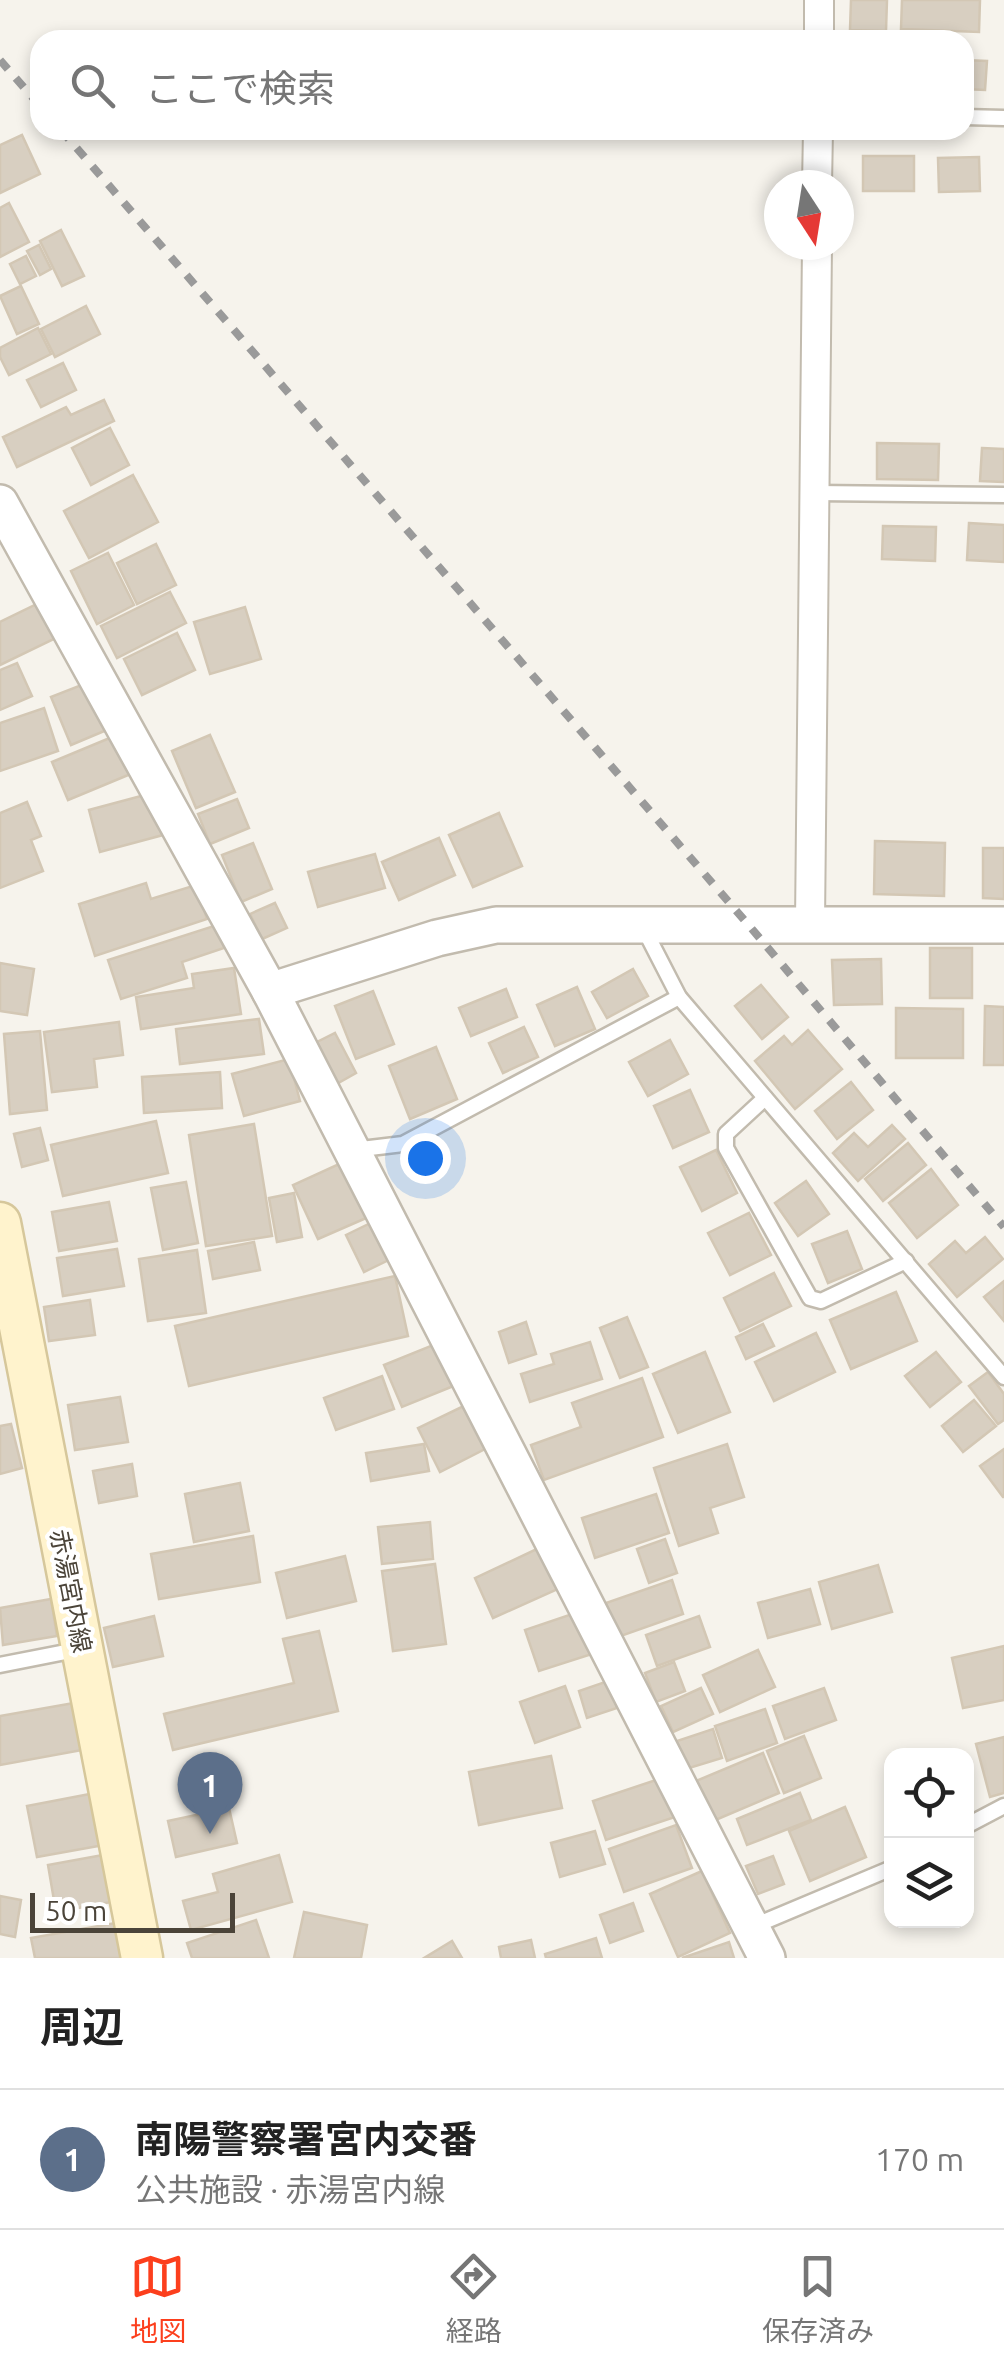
<!DOCTYPE html>
<html lang="ja">
<head>
<meta charset="utf-8">
<style>
  body { margin:0; font-family:Ubuntu,"Noto Sans JP",sans-serif; background:#f2f2f2; color:#222 }
  .controls { position:absolute; right:30px; bottom:30px; display:grid; overflow:hidden; border-radius:20px; box-shadow:0 5px 15px #0003 }
  .controls button { width:90px; height:90px; display:grid; place-items:center; padding:0; border:0; border-bottom:2px solid #e0e0e0; background:#fff; color:#222; font:50px sans-serif }
  .compass { position:absolute; left:764px; top:170px; width:90px; height:90px; border-radius:50%; background:#fff; box-shadow:0 5px 15px #0003; rotate:168deg }
  .scale { position:absolute; left:30px; bottom:25px; width:205px; box-sizing:border-box; padding-left:10px; border:5px solid #4b4439; border-top:0; font-size:28px; line-height:35px; white-space:nowrap; color:#4b4439; -webkit-text-stroke:8px #fff; paint-order:stroke }
  .you { position:absolute; left:425px; top:1158px; width:35px; height:35px; margin:-25px; border:8px solid #fff; border-radius:50%; background:#1a73e8; box-shadow:0 0 0 15px #1a73e833 }
  .badge { display:grid; place-items:center; width:65px; height:65px; border-radius:50%; background:#fc3f1d; color:#fff; font-size:32px; font-weight:700 }
  .pin { position:absolute; translate:-50% -82px; filter:drop-shadow(0 2px 5px #0008) }
  .pin::after { content:''; position:absolute; top:52px; width:35px; height:30px; background:inherit; clip-path:polygon(0 0,100% 0,50% 100%) }
  .list { margin:0; padding:0; list-style:none }
  h2 { display:flex; justify-content:space-between; align-items:center; height:130px; margin:0; padding:0 40px; font-size:42px }
  h2 small { font-size:32px; font-weight:400; color:#767676 }
  .list li { display:grid; grid-template-columns:65px 1fr auto; gap:30px; align-items:center; box-sizing:border-box; height:140px; padding:0 40px; border-top:2px solid #e0e0e0 }
  .list b { display:block; font-size:38px; white-space:nowrap }
  .list p { margin:0; font-size:32px; white-space:nowrap; color:#767676 }
  .list em { font-size:32px; font-style:normal; color:#767676 }
  .icon { flex:none; width:55px; height:55px; fill:none; stroke:currentColor; stroke-width:2; stroke-linecap:round; stroke-linejoin:round }
  .map { position:relative; flex:none; width:1004px; height:1958px; overflow:hidden }
  .search { position:absolute; background:#fff; box-shadow:0 5px 15px #0003; left:30px; right:30px; top:30px; height:110px; display:flex; align-items:center; gap:25px; box-sizing:border-box; padding:0 35px; border-radius:30px; color:#767676; font-size:38px }
  .sheet { height:270px; background:#fff }
  nav { display:flex; justify-content:space-around; align-items:center; box-sizing:border-box; height:140px; border-top:2px solid #e0e0e0; background:#fff; font-size:28px; color:#767676 }
  nav a { display:grid; justify-items:center; gap:5px }
  nav .on { color:#fc3f1d }
  .map>svg:first-child { display:block }
  .building { fill:#d8cfc1; stroke:#d3c7b4; stroke-width:2.5 }
  .lines { fill:none; stroke-linecap:round; stroke-linejoin:round }
  .service-casing { stroke:#c2bbae; stroke-width:19 }
  .minor-casing { stroke:#c2bbae; stroke-width:32 }
  .tertiary-casing { stroke:#c2bbae; stroke-width:40 }
  .secondary-casing { stroke:#d6c79b; stroke-width:45 }
  .service { stroke:#fff; stroke-width:14 }
  .minor { stroke:#fff; stroke-width:28 }
  .tertiary { stroke:#fff; stroke-width:35 }
  .secondary { stroke:#fff3cd; stroke-width:40 }
  .rail { stroke:#9a9a9a; stroke-width:8; stroke-dasharray:12 12; stroke-linecap:butt }
  .labels { text-anchor:middle; stroke-width:8; stroke-linejoin:round; paint-order:stroke }
  .street-label { font-size:25px; fill:#4b4439; stroke:#fff }
</style>
</head>
<body>
<div class="map">
<svg width="1004" height="1958" viewBox="0 0 1004 1958">
  <rect width="100%" height="100%" fill="#f6f3ec"/>
  <g class="building">
    <polygon points="851,0 887,0 886,31 850,30"/>
    <polygon points="902,0 980,0 979,32 901,29"/>
    <polygon points="964,60 987,61 985,90 964,89"/>
    <polygon points="22,135 40,174 0,193 0,145"/>
    <rect x="863" y="156" width="51" height="35"/>
    <polygon points="979,157 980,191 939,192 938,158"/>
    <polygon points="9,203 29,242 0,257 0,208"/>
    <polygon points="61,230 84,276 62,286 40,241"/>
    <polygon points="39,245 51,269 40,275 27,251"/>
    <polygon points="26,256 36,276 20,284 10,264"/>
    <polygon points="21,286 39,324 17,334 0,296"/>
    <polygon points="86,306 100,334 55,357 41,329"/>
    <polygon points="38,328 51,354 9,375 0,357 0,348"/>
    <polygon points="63,363 76,390 41,407 27,380"/>
    <polygon points="104,400 114,421 17,467 3,437 66,407 71,415"/>
    <polygon points="110,428 129,465 91,485 72,448"/>
    <polygon points="877,443 939,444 938,480 877,479"/>
    <polygon points="982,448 1004,449 1004,482 980,481"/>
    <polygon points="133,475 158,522 89,558 64,511"/>
    <polygon points="969,523 1004,525 1004,562 967,560"/>
    <polygon points="883,526 936,527 935,561 882,559"/>
    <polygon points="156,544 176,585 137,604 117,563"/>
    <polygon points="108,553 134,605 97,624 71,571"/>
    <polygon points="170,592 186,623 117,658 101,626"/>
    <polygon points="39,603 56,638 0,665 0,622"/>
    <polygon points="245,607 261,659 210,674 194,622"/>
    <polygon points="177,633 195,670 142,695 124,659"/>
    <polygon points="17,663 32,696 0,710 0,670"/>
    <polygon points="89,682 109,729 71,745 51,697"/>
    <polygon points="44,708 58,751 0,771 0,723"/>
    <polygon points="117,735 133,773 68,800 52,762"/>
    <polygon points="210,735 235,792 196,808 172,751"/>
    <polygon points="152,793 163,835 100,852 89,810"/>
    <polygon points="237,799 249,828 210,844 198,814"/>
    <polygon points="27,802 41,836 31,840 43,871 0,888 0,813"/>
    <polygon points="499,813 522,866 473,887 449,835"/>
    <polygon points="439,838 455,875 399,900 382,862"/>
    <polygon points="875,841 945,843 944,896 874,894"/>
    <polygon points="253,843 272,889 241,902 222,855"/>
    <polygon points="983,848 1004,848 1004,899 983,898"/>
    <polygon points="375,854 385,888 318,907 308,872"/>
    <polygon points="146,883 151,899 196,885 207,919 95,956 79,904"/>
    <polygon points="275,903 287,928 262,939 250,914"/>
    <polygon points="217,925 224,948 182,962 187,978 121,999 108,960"/>
    <rect x="930" y="948" width="42" height="50"/>
    <polygon points="881,959 882,1004 834,1005 832,960"/>
    <polygon points="0,963 34,969 27,1015 0,1011"/>
    <polygon points="234,968 241,1014 141,1029 136,997 194,988 192,974"/>
    <polygon points="633,969 648,996 607,1018 592,992"/>
    <polygon points="761,985 788,1017 762,1039 735,1006"/>
    <polygon points="577,987 595,1029 555,1046 537,1005"/>
    <polygon points="506,989 517,1017 471,1036 459,1008"/>
    <polygon points="373,991 394,1044 356,1059 335,1006"/>
    <polygon points="985,1006 1004,1007 1004,1065 984,1065"/>
    <polygon points="896,1008 963,1009 963,1058 896,1058"/>
    <polygon points="259,1019 264,1054 180,1064 176,1029"/>
    <polygon points="119,1022 123,1055 94,1059 97,1087 52,1092 44,1032"/>
    <polygon points="524,1027 538,1057 503,1073 489,1043"/>
    <polygon points="808,1030 842,1069 795,1109 755,1061 784,1036 792,1045"/>
    <polygon points="40,1031 47,1110 10,1114 4,1034"/>
    <polygon points="335,1033 356,1073 333,1086 311,1045"/>
    <polygon points="670,1040 688,1074 648,1096 629,1062"/>
    <polygon points="436,1047 457,1099 410,1119 389,1066"/>
    <polygon points="289,1059 300,1101 244,1116 232,1074"/>
    <polygon points="220,1072 222,1108 144,1113 142,1077"/>
    <polygon points="851,1082 873,1110 837,1139 815,1111"/>
    <polygon points="690,1090 709,1132 673,1148 654,1106"/>
    <polygon points="156,1121 168,1173 63,1196 51,1145"/>
    <polygon points="254,1124 272,1236 206,1246 189,1135"/>
    <polygon points="892,1125 905,1139 858,1181 833,1153 854,1133 868,1147"/>
    <polygon points="40,1128 48,1160 22,1167 14,1134"/>
    <polygon points="908,1143 926,1165 883,1201 865,1179"/>
    <polygon points="716,1150 737,1193 702,1211 680,1167"/>
    <polygon points="348,1160 373,1215 318,1239 293,1185"/>
    <polygon points="931,1169 958,1205 917,1238 889,1203"/>
    <polygon points="806,1181 829,1214 798,1236 775,1203"/>
    <polygon points="186,1182 198,1243 163,1250 151,1188"/>
    <polygon points="294,1193 302,1237 277,1242 269,1198"/>
    <polygon points="109,1202 117,1241 59,1251 52,1212"/>
    <polygon points="749,1213 771,1255 730,1275 708,1233"/>
    <polygon points="379,1219 397,1256 364,1272 346,1235"/>
    <polygon points="847,1231 862,1269 828,1283 812,1244"/>
    <polygon points="985,1237 1003,1259 957,1297 929,1264 955,1241 966,1253"/>
    <polygon points="254,1242 260,1270 213,1279 208,1251"/>
    <polygon points="117,1249 124,1286 63,1296 57,1258"/>
    <polygon points="197,1250 206,1313 148,1321 139,1259"/>
    <polygon points="774,1273 791,1306 740,1331 724,1298"/>
    <polygon points="395,1276 408,1336 189,1386 175,1326"/>
    <polygon points="1004,1281 1004,1321 984,1297"/>
    <polygon points="896,1292 917,1341 851,1369 830,1320"/>
    <polygon points="90,1300 95,1335 49,1341 44,1307"/>
    <polygon points="627,1317 648,1367 620,1378 600,1328"/>
    <polygon points="526,1322 536,1354 509,1363 499,1332"/>
    <polygon points="763,1324 774,1346 746,1359 736,1337"/>
    <polygon points="816,1333 835,1372 774,1401 755,1362"/>
    <polygon points="590,1342 602,1379 530,1402 521,1374 554,1364 551,1354"/>
    <polygon points="438,1343 456,1385 402,1407 384,1365"/>
    <polygon points="705,1352 730,1412 678,1433 653,1374"/>
    <polygon points="936,1352 961,1382 930,1407 905,1376"/>
    <polygon points="988,1372 1004,1394 1004,1420 998,1424 969,1386"/>
    <polygon points="382,1376 394,1409 336,1430 324,1398"/>
    <polygon points="642,1378 663,1437 544,1480 531,1445 581,1427 572,1403"/>
    <polygon points="120,1397 128,1442 75,1450 68,1405"/>
    <polygon points="974,1400 996,1426 963,1452 942,1426"/>
    <polygon points="470,1403 491,1446 440,1472 418,1428"/>
    <polygon points="11,1424 22,1468 0,1474 0,1426"/>
    <polygon points="424,1444 429,1471 371,1481 366,1453"/>
    <polygon points="727,1444 744,1497 710,1508 718,1533 679,1546 654,1468"/>
    <polygon points="1004,1449 1004,1497 1003,1497 980,1466"/>
    <polygon points="132,1464 137,1496 99,1503 93,1471"/>
    <polygon points="240,1483 249,1531 194,1542 185,1494"/>
    <polygon points="656,1494 669,1533 595,1558 582,1518"/>
    <polygon points="430,1522 433,1559 382,1564 378,1527"/>
    <polygon points="253,1536 260,1582 159,1599 151,1554"/>
    <polygon points="665,1539 677,1573 649,1583 637,1549"/>
    <polygon points="539,1548 558,1589 493,1618 475,1578"/>
    <polygon points="345,1556 356,1601 287,1618 276,1573"/>
    <polygon points="435,1564 446,1644 393,1651 382,1571"/>
    <polygon points="878,1565 892,1612 832,1629 819,1582"/>
    <polygon points="672,1580 683,1614 618,1637 606,1603"/>
    <polygon points="810,1589 820,1624 768,1638 758,1603"/>
    <polygon points="51,1599 57,1636 3,1645 0,1608"/>
    <polygon points="578,1612 592,1654 539,1671 525,1630"/>
    <polygon points="154,1616 163,1656 113,1667 104,1628"/>
    <polygon points="699,1616 710,1647 657,1666 646,1635"/>
    <polygon points="319,1631 338,1711 173,1750 164,1714 294,1683 283,1639"/>
    <polygon points="1004,1646 1004,1700 963,1708 952,1658"/>
    <polygon points="758,1650 775,1687 720,1712 703,1675"/>
    <polygon points="674,1662 685,1691 656,1702 645,1673"/>
    <polygon points="608,1681 617,1708 587,1718 579,1691"/>
    <polygon points="565,1686 580,1727 535,1743 520,1702"/>
    <polygon points="701,1688 713,1714 673,1732 661,1706"/>
    <polygon points="824,1688 836,1720 785,1739 773,1706"/>
    <polygon points="74,1703 82,1750 0,1765 0,1716"/>
    <polygon points="765,1709 777,1743 727,1761 715,1726"/>
    <polygon points="713,1729 722,1758 686,1769 677,1741"/>
    <polygon points="804,1736 821,1778 784,1793 767,1751"/>
    <polygon points="1004,1737 1004,1793 990,1797 976,1744"/>
    <polygon points="763,1753 779,1793 713,1821 696,1781"/>
    <polygon points="551,1756 562,1808 479,1825 469,1772"/>
    <polygon points="227,1762 232,1788 203,1795 197,1769"/>
    <polygon points="662,1778 675,1817 606,1840 593,1801"/>
    <polygon points="95,1793 104,1845 37,1857 27,1806"/>
    <polygon points="800,1793 811,1820 747,1845 737,1819"/>
    <polygon points="845,1807 866,1857 810,1881 789,1831"/>
    <polygon points="229,1808 237,1843 176,1857 168,1821"/>
    <polygon points="676,1825 692,1868 624,1892 609,1849"/>
    <polygon points="595,1831 605,1864 560,1877 551,1843"/>
    <polygon points="103,1855 111,1902 56,1912 48,1865"/>
    <polygon points="279,1855 292,1902 191,1930 183,1901 218,1892 213,1874"/>
    <polygon points="773,1856 784,1884 758,1894 746,1866"/>
    <polygon points="702,1871 730,1933 678,1957 650,1894"/>
    <polygon points="0,1896 21,1900 15,1937 0,1934"/>
    <polygon points="633,1903 643,1931 610,1943 600,1915"/>
    <polygon points="304,1912 367,1925 361,1958 294,1958"/>
    <polygon points="256,1920 269,1958 192,1958 187,1943"/>
    <polygon points="116,1923 123,1958 35,1958 31,1938"/>
    <polygon points="596,1938 602,1958 546,1958 545,1954"/>
    <polygon points="531,1940 535,1958 501,1958 499,1947"/>
    <polygon points="452,1941 462,1958 424,1958"/>
    <polygon points="729,1942 734,1958 682,1958"/>
  </g>
  <g class="lines">
    <g class="service-casing">
      <g id="service">
        <polyline points="964,117 1004,118"/>
        <polyline points="815,493 1004,495"/>
        <polyline points="643,927 679,997 1004,1377"/>
        <polyline points="765,1098 726,1134 726,1148 810,1298 821,1301 906,1261"/>
        <polyline points="353,1150 403,1144 679,997"/>
        <polyline points="0,1665 81,1649"/>
        <polyline points="966,1826 1004,1806"/>
        <polyline points="754,1926 892,1868"/>
      </g>
    </g>
    <g class="minor-casing">
      <g id="minor">
        <polyline points="819,40 819,0"/>
        <polyline points="817,185 818,130"/>
        <polyline points="810,923 817,245"/>
      </g>
    </g>
    <g class="tertiary-casing">
      <g id="tertiary">
        <polyline points="0,503 270,991 767,1958"/>
        <polyline points="270,991 437,938 496,925 1004,925"/>
      </g>
    </g>
    <g class="secondary-casing">
      <polyline id="secondary" points="0,1223 142,1958"/>
    </g>
    <use href="#service" class="service"/>
    <use href="#minor" class="minor"/>
    <use href="#tertiary" class="tertiary"/>
    <use href="#secondary" class="secondary"/>
    <g class="rail">
      <polyline points="0,60 40,106"/>
      <polyline points="61,130 746,922 1004,1227"/>
    </g>
  </g>
  <g class="labels">
    <g class="street-label">
      <text transform="translate(71 1591) rotate(79)" y="9">赤湯宮内線</text>
    </g>
  </g>
</svg>
<div class="controls">
<button><svg class="icon" aria-label="locate" viewBox="0 0 24 24"><circle cx="12" cy="12" r="6"/><path d="M12 2v4M12 18v4M2 12h4M18 12h4"/></svg></button>
<button><svg class="icon" aria-label="layers" viewBox="0 0 24 24"><path d="M12 4l9 5-9 5-9-5zM3 14l9 5 9-5"/></svg></button>
</div>
<svg class="compass" viewBox="-18 -18 36 36"><path d="M0-13l5 13h-10z" fill="#e53935"/><path d="M0 13l5-13h-10z" fill="#767676"/></svg>
<div class="scale">50 m</div>
<div class="you"></div>
<div class="pin badge" style="left:210px;top:1834px;background:#5c6f8a">1</div>
<div class="search"><svg class="icon" aria-label="search" viewBox="0 0 24 24"><circle cx="10" cy="10" r="6"/><path d="M15 15l6 6"/></svg>ここで検索</div>
</div>
<section class="sheet">
<h2>周辺<small></small></h2>
<ul class="list">
<li><span class="badge" style="background:#5c6f8a">1</span><div><b>南陽警察署宮内交番</b><p>公共施設 · 赤湯宮内線</p></div><em>170 m</em></li>
</ul>
</section>
<nav>
<a class="on"><svg class="icon" aria-label="map" viewBox="0 0 24 24"><path d="M3 6l6-2 6 2 6-2v14l-6 2-6-2-6 2zM9 4v14M15 6v14"/></svg>地図</a>
<a><svg class="icon" aria-label="directions" viewBox="0 0 24 24"><path d="M12 3l9 9-9 9-9-9zM9 14v-3h6M13 9l2 2-2 2"/></svg>経路</a>
<a><svg class="icon" aria-label="saved" viewBox="0 0 24 24"><path d="M7 4h10v16l-5-4-5 4z"/></svg>保存済み</a>
</nav>
</body>
</html>
